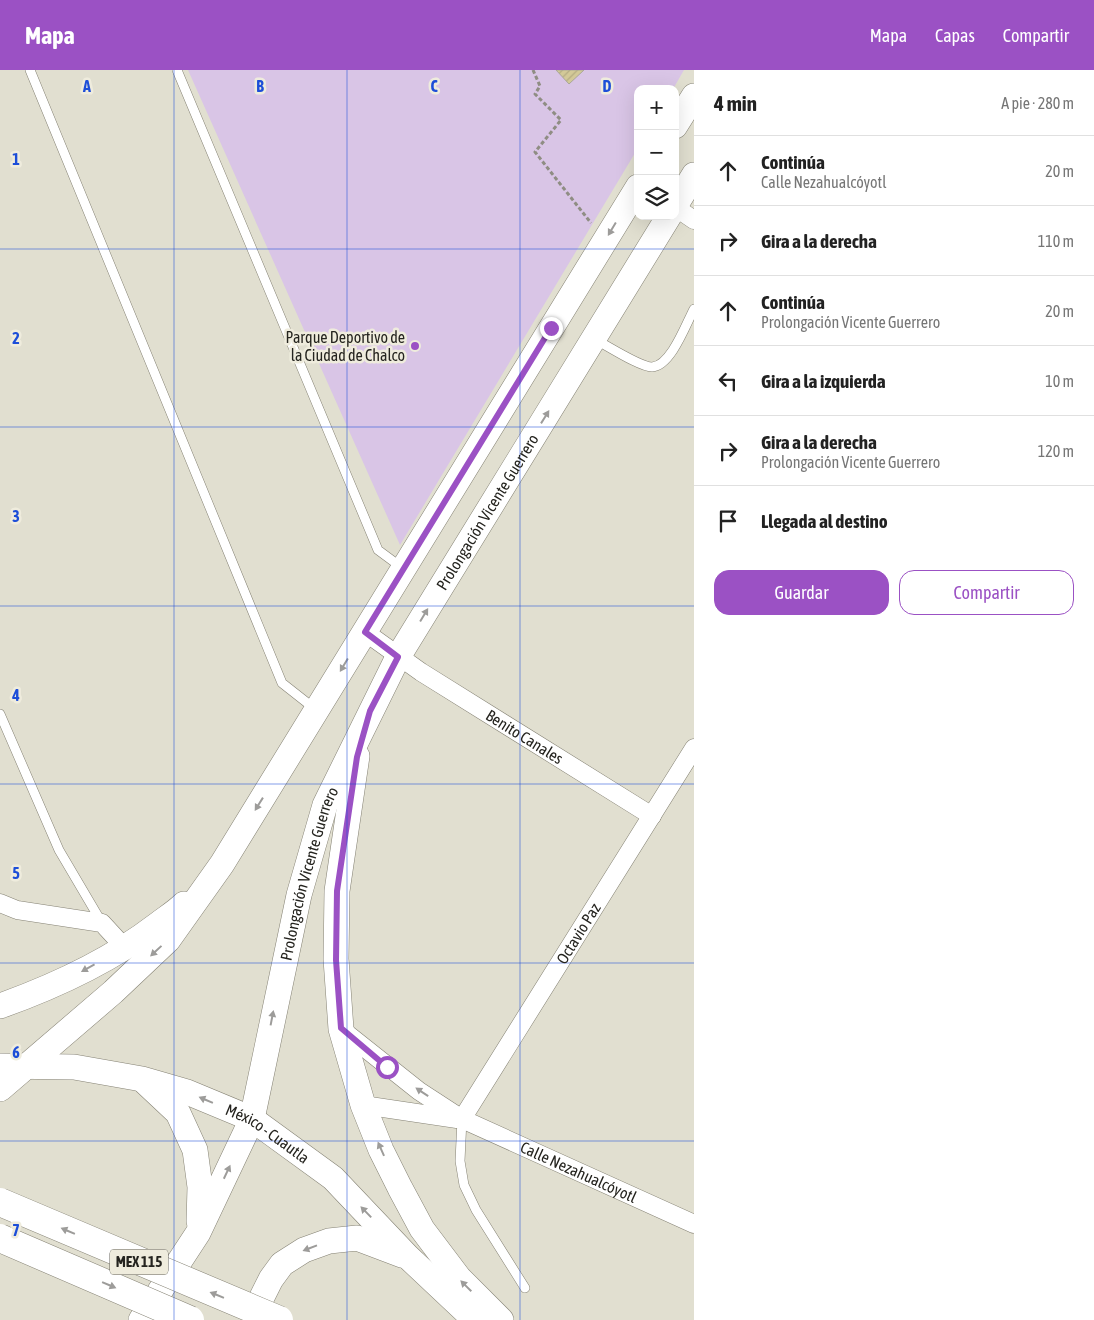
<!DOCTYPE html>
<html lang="es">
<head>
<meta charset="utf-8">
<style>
  body { margin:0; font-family:"Asap Condensed",sans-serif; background:#f6f6f6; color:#222 }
  .controls { position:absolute; right:15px; top:15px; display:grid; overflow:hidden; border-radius:10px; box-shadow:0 5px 20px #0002 }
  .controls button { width:45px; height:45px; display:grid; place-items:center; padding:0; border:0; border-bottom:1px solid #e0e0e0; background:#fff; color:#222; font:25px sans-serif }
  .stop { position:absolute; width:15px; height:15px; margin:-11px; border:4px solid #9b51c4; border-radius:50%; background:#fff }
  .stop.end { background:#9b51c4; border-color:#fff; box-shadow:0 1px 5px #0008 }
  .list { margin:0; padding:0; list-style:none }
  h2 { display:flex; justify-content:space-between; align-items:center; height:65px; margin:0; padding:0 20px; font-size:21px }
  h2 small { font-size:16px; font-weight:400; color:#767676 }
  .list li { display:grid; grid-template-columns:32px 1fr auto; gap:15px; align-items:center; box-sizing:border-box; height:70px; padding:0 20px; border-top:1px solid #e0e0e0 }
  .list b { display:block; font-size:19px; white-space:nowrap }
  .list p { margin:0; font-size:16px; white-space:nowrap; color:#767676 }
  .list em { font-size:16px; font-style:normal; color:#767676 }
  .actions { display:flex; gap:10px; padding:15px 20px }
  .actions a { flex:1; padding:11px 0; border:1px solid #9b51c4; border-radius:15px; text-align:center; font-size:18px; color:#9b51c4 }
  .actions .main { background:#9b51c4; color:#fff }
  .icon { flex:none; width:28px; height:28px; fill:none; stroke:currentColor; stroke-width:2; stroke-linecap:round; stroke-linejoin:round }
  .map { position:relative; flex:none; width:694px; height:1250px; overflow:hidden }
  header { display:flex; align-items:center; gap:30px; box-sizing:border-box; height:70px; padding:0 25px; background:#9b51c4; color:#fff }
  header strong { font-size:24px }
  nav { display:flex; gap:28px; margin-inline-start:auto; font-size:18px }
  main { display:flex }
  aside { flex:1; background:#fff }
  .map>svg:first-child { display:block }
  .garden { fill:#d9c5e6 }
  .building { fill:url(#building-hatch); stroke:#aaa799 }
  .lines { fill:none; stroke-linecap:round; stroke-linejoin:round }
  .service-casing { stroke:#858274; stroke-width:10 }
  .minor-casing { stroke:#858274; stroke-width:19 }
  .secondary-casing { stroke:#858274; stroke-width:26 }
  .path { stroke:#8f8d83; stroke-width:3; stroke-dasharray:4 2.5; stroke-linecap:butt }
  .service { stroke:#fff; stroke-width:9 }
  .minor { stroke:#fff; stroke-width:18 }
  .secondary { stroke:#fff; stroke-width:25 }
  .primary-bridge-casing { stroke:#858274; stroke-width:29; stroke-linecap:butt }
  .primary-bridge { stroke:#fff; stroke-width:28 }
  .oneway { fill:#9d9c9a }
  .route { stroke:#9b51c4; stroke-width:6 }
  .grid { fill:none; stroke:#1d4ed8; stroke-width:1; stroke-opacity:0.55 }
  .poi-dot { fill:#9b51c4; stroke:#efecdd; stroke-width:2 }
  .labels { text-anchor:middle; stroke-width:5; stroke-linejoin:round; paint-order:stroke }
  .shield { fill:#efecdd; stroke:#626058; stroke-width:1 }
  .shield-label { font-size:15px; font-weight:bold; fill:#25241f }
  .poi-label { font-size:16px; fill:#25241f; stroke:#efecdd; text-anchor:end }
  .street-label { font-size:16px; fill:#25241f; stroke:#efecdd }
  .grid-label { font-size:16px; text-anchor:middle; font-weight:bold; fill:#1d4ed8; stroke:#efecdd; stroke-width:5; stroke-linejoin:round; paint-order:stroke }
</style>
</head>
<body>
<header>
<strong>Mapa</strong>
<nav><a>Mapa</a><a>Capas</a><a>Compartir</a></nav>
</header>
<main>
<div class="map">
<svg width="694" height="1250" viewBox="0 0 694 1250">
  <defs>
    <pattern id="building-hatch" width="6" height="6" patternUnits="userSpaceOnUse" patternTransform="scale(1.25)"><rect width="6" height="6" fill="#d3c998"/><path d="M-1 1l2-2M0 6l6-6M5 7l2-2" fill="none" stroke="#b5ac83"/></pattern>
  </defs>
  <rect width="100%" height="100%" fill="#e1dfd0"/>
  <polygon class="garden" points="188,0 684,0 673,19 638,19 638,78 400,475"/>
  <polygon class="building" points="556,0 584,0 569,14"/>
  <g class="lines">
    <g class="service-casing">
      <g id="service">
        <polyline points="30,0 282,613 315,639"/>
        <polyline points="177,0 378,480 401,497"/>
        <path d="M596,270C608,276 640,297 652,297C671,296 686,254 694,239"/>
        <polyline points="0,644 59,780 102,853"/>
        <polyline points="462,1049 460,1091 464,1115 476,1140 525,1218"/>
      </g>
    </g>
    <g class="minor-casing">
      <g id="minor">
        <polyline points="675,137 694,150"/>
        <path id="s1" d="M365,562L421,602L652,746"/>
        <polyline points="0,833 17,840 102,853 125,878"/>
        <path id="s2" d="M341,959L419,1021L462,1049L694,1154"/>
        <polyline points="363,1035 457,1049"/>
        <path id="s3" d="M462,1049L694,678"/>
      </g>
    </g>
    <g class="secondary-casing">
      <g id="secondary">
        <polyline points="675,56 694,26"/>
        <polyline points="675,136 694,105"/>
        <polyline points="357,686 337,821 336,889 341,959 363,1035 381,1080 400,1118 422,1159 459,1208 501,1250"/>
        <path d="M0,936C56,916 110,891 157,855C166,848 176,842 184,834"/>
        <path id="s4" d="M0,996L74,997L142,1009L187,1022L252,1049L333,1108L407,1186L475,1250"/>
        <polyline points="145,1012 178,1043 195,1080 200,1117 199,1151"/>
        <polyline points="0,1019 113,922 168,870 222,794 638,117"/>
        <path id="s5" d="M141,1250L198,1163L252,1049L299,825L325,735L398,587L669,146"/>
        <polyline points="257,1250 256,1239 271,1209 282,1194 304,1180 329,1171 357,1168 402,1185"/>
      </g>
    </g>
    <polyline class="path" points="533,0 540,16 535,24 561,50 535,82 591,153"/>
    <use href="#service" class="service"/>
    <use href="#minor" class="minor"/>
    <use href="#secondary" class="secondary"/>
    <g class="primary-bridge-casing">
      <g id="primary-bridge">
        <polyline points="0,1132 279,1250"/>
        <polyline points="0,1168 190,1250"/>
      </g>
    </g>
    <use href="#primary-bridge" class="primary-bridge"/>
  </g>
  <defs><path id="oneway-solid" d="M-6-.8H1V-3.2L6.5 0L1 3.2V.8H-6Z" transform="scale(1.25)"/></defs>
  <g class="oneway">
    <use href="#oneway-solid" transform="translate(612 159) rotate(121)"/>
    <use href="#oneway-solid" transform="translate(545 347) rotate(-58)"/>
    <use href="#oneway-solid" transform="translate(424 545) rotate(-59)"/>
    <use href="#oneway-solid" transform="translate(344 595) rotate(121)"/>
    <use href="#oneway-solid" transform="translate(259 734) rotate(122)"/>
    <use href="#oneway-solid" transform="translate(156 881) rotate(137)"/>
    <use href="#oneway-solid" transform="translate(88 898) rotate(151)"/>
    <use href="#oneway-solid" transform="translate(272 948) rotate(-79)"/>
    <use href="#oneway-solid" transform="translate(422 1022) rotate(-146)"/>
    <use href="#oneway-solid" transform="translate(206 1030) rotate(-157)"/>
    <use href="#oneway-solid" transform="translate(381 1079) rotate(-114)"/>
    <use href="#oneway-solid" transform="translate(227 1102) rotate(-65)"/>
    <use href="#oneway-solid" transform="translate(366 1142) rotate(-134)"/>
    <use href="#oneway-solid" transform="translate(68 1161) rotate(-157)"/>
    <use href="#oneway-solid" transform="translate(310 1178) rotate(159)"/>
    <use href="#oneway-solid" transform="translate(109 1215) rotate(23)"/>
    <use href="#oneway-solid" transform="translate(466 1216) rotate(-135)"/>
    <use href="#oneway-solid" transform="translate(217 1225) rotate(-158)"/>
  </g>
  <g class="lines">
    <polyline class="route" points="387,997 341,958 336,890 337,821 357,687 370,641 398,587 365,562 551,258"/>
  </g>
  <path class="grid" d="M174,0V1250M347,0V1250M520,0V1250M0,179H694M0,357H694M0,536H694M0,714H694M0,893H694M0,1071H694"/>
  <circle class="poi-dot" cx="415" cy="276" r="5"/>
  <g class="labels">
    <rect class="shield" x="110" y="1179.5" width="58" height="25" rx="4"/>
    <g class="shield-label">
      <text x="139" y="1197">MEX 115</text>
    </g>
    <g class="poi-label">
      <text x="405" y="273">Parque Deportivo de<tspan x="405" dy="18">la Ciudad de Chalco</tspan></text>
    </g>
    <g class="street-label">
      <text dy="6" stroke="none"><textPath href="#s5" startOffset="888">Prolongación Vicente Guerrero</textPath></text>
      <text dy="6" stroke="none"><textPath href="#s1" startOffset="191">Benito Canales</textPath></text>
      <text dy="6" stroke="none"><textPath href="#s5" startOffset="482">Prolongación Vicente Guerrero</textPath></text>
      <text dy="6" stroke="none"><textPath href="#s3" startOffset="219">Octavio Paz</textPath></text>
      <text dy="6" stroke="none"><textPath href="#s4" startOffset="281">México - Cuautla</textPath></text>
      <text dy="6" stroke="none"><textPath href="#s2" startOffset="279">Calle Nezahualcóyotl</textPath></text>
    </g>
  </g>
  <g class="grid-label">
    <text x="87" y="22">A</text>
    <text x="260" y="22">B</text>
    <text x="434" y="22">C</text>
    <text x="607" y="22">D</text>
    <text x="16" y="95">1</text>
    <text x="16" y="274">2</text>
    <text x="16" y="452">3</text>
    <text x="16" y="631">4</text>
    <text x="16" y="809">5</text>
    <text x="16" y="988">6</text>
    <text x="16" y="1166">7</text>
  </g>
</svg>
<div class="controls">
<button>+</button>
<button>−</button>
<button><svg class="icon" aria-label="layers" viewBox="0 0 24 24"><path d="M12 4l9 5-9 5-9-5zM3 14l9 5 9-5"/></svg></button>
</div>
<div class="stop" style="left:387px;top:997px"></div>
<div class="stop end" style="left:551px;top:258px"></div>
</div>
<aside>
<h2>4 min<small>A pie · 280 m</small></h2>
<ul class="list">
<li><svg class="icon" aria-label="ahead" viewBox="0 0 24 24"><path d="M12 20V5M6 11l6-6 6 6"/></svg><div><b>Continúa</b><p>Calle Nezahualcóyotl</p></div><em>20 m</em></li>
<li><svg class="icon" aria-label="right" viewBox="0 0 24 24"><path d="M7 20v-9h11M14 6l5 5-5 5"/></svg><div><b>Gira a la derecha</b></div><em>110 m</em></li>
<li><svg class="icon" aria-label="ahead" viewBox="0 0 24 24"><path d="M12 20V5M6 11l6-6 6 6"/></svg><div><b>Continúa</b><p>Prolongación Vicente Guerrero</p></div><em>20 m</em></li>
<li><svg class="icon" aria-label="left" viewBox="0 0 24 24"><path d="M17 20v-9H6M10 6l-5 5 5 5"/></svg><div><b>Gira a la izquierda</b></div><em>10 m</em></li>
<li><svg class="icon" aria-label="right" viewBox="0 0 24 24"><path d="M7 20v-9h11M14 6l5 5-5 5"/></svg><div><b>Gira a la derecha</b><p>Prolongación Vicente Guerrero</p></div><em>120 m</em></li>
<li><svg class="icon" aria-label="arrive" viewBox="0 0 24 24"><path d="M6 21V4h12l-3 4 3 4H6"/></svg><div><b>Llegada al destino</b></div></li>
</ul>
<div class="actions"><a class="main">Guardar</a><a>Compartir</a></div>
</aside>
</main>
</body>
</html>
